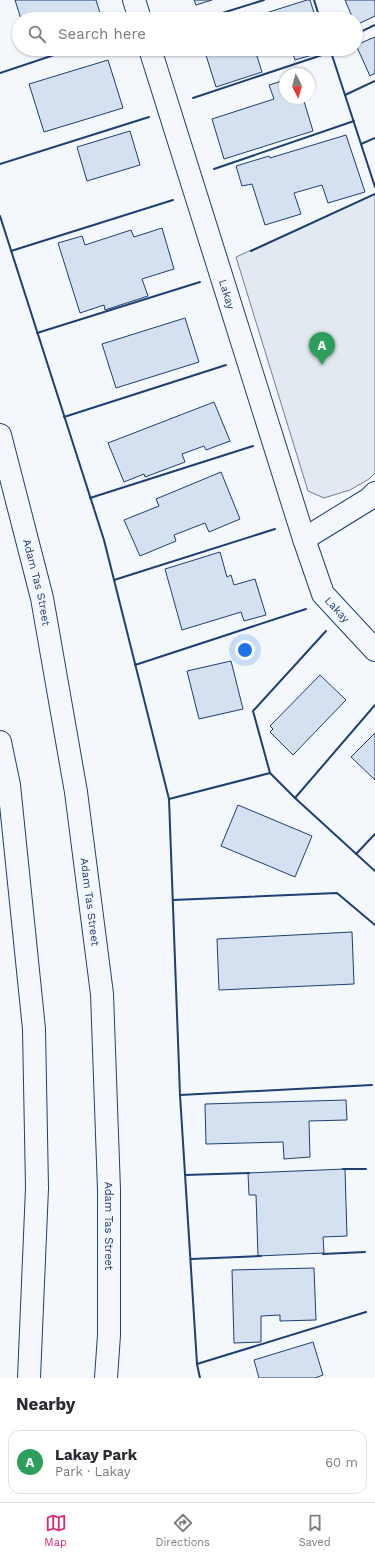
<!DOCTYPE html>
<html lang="en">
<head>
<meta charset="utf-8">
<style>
  body { margin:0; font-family:"Work Sans",sans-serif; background:#f2f2f3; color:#2b2b33 }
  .compass { position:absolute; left:279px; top:68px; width:36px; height:36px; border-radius:50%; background:#fff; box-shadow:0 1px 3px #0004; rotate:174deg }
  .you { position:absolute; left:245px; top:650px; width:14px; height:14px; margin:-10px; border:3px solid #fff; border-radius:50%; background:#1a73e8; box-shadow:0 0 0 6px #1a73e833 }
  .badge { display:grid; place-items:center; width:26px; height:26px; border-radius:50%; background:#db2777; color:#fff; font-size:13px; font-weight:700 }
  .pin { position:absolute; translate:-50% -33px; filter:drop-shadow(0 1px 2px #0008) }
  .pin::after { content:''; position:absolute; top:21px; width:14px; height:12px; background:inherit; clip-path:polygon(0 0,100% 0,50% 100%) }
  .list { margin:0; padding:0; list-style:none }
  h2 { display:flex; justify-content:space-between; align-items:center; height:52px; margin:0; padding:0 16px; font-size:17px }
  h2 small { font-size:13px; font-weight:400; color:#7c7c81 }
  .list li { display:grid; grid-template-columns:26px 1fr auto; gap:12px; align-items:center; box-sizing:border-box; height:64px; margin:0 8px 8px; padding:0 8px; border:1px solid #e1e1e2; border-radius:12px }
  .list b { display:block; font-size:15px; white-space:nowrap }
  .list p { margin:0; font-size:13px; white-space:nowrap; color:#7c7c81 }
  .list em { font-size:13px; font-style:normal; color:#7c7c81 }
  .icon { flex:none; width:22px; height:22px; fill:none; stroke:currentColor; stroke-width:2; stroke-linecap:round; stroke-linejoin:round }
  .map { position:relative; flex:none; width:375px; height:1378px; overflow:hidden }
  .search { position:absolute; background:#fff; box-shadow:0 1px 3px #0004; left:12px; right:12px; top:12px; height:44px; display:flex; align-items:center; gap:10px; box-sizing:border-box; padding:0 14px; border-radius:22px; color:#7c7c81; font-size:15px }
  .sheet { height:124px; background:#fff }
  nav { display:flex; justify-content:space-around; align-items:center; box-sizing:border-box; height:56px; border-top:1px solid #e1e1e2; background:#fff; font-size:11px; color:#7c7c81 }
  nav a { display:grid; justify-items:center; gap:2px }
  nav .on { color:#db2777 }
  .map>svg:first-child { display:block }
  .green { fill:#e3e9f0; stroke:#687fa3 }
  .building { fill:#d5e0f0; stroke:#1d3f73 }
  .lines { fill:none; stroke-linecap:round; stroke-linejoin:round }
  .street-casing { stroke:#1d3f73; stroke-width:24 }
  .primary-casing { stroke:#1d3f73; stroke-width:24 }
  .street { stroke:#f4f7fb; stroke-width:22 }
  .primary { stroke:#f4f7fb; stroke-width:22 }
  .wall { stroke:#1d3f73; stroke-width:2 }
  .labels { text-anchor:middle; stroke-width:3; stroke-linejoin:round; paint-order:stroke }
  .street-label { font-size:11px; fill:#1d3f73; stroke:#f4f7fb }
</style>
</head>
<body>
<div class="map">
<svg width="375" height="1378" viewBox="0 0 375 1378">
  <rect width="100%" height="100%" fill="#f4f7fb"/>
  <polygon class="green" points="375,194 375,473 369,479 350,490 324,498 308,491 236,257"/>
  <g class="building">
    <polygon points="15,0 96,0 102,19 54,19 53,17 46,19 21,19"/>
    <polygon points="194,0 212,0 196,5"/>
    <polygon points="307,0 310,0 316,19 247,19"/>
    <polygon points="345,0 375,0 375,16 356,25 356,19 353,19"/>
    <polygon points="243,14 245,19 228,19"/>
    <polygon points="375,37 375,73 370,76 356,45"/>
    <polygon points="204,49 269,49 256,53 262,72 216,87"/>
    <polygon points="291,49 325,49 326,51 295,60"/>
    <polygon points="108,60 123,108 44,132 29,84"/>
    <polygon points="285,80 285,98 303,98 313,131 224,159 212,119 274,99 269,85"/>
    <polygon points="130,131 140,165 87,181 77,147"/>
    <polygon points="346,135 365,192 328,203 322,185 294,193 301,214 265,225 252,184 242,186 236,166 269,156 270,158"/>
    <polygon points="162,228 174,269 142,279 148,296 105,310 104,305 80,313 58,243 82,236 85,245 131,230 134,237"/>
    <polygon points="185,318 199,362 116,388 102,344"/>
    <polygon points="214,402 230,441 206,450 204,446 182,454 185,462 145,477 144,474 124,482 108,443"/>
    <polygon points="221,472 240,519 209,532 205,523 174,535 176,541 140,556 124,520 159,506 156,499"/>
    <polygon points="220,552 227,577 231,575 234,585 255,579 266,615 244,621 241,612 182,630 165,569"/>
    <polygon points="231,661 243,709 199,719 187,671"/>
    <polygon points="320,675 346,700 293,755 270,732 273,729 270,726"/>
    <polygon points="375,733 375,780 351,757"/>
    <polygon points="238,805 312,836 295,877 221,846"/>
    <polygon points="352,932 354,984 219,990 217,939"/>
    <polygon points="346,1100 347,1120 309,1121 310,1157 284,1159 283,1142 206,1144 205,1104"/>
    <polygon points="345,1169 347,1236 323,1237 324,1253 258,1256 256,1195 249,1195 248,1173"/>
    <polygon points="314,1268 316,1320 280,1321 280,1315 261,1316 261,1342 234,1343 232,1270"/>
    <polygon points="313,1342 323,1375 315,1378 259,1378 254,1360"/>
  </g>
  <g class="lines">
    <g class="street-casing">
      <g id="street">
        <polyline points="134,0 140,19"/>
        <path id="s1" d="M150,49L304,539L323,594L375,650"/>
        <polyline points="304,539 369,499 375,493"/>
      </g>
    </g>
    <g class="primary-casing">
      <g id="primary">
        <path id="s2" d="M0,435L42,598L76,792L102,994L109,1190V1335L106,1378"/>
        <polyline points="0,742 9,785 34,1029 37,1188 29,1378"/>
      </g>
    </g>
    <use href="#street" class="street"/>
    <use href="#primary" class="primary"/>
    <g class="wall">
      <polyline points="314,0 320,19"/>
      <polyline points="203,19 264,0"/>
      <polyline points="356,34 375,25"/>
      <polyline points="330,49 375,187"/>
      <polyline points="0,73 72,49"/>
      <polyline points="345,95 375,81"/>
      <polyline points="193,98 331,52"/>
      <polyline points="361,144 375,138"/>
      <polyline points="0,164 149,117"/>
      <polyline points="214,169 354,121"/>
      <polyline points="0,216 104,540 169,799 180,1095 197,1364 200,1378"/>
      <polyline points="11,251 173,200"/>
      <polyline points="251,251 375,194"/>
      <polyline points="37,333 200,282"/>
      <polyline points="64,417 226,365"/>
      <polyline points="90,498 253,446"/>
      <polyline points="114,580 275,529"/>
      <polyline points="135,665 306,609"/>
      <polyline points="270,773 253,711 326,631"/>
      <polyline points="295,798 375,705"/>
      <polyline points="169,799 270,773 295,798 375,871"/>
      <polyline points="356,854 375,834"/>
      <polyline points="173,900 337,893 375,925"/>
      <polyline points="180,1095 372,1085"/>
      <polyline points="343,1169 366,1169"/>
      <polyline points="185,1175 249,1173"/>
      <polyline points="323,1254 365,1252"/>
      <polyline points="191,1259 261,1256"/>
      <polyline points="197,1364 366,1312"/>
    </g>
  </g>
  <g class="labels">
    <g class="street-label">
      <text dy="4" stroke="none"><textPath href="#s1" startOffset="257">Lakay</textPath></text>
      <text dy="4" stroke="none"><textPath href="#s2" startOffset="152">Adam Tas Street</textPath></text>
      <text dy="4" stroke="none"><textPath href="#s1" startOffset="593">Lakay</textPath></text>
      <text dy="4" stroke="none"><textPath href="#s2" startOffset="476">Adam Tas Street</textPath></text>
      <text dy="4" stroke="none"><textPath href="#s2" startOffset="801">Adam Tas Street</textPath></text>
    </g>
  </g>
</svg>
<svg class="compass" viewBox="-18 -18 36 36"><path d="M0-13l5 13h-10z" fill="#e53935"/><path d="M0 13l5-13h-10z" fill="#7c7c81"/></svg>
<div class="you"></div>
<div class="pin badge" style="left:322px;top:365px;background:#2e9e5b">A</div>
<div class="search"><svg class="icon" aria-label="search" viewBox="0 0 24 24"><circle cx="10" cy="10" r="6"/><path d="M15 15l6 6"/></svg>Search here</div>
</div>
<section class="sheet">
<h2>Nearby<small></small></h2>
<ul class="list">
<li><span class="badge" style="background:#2e9e5b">A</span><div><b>Lakay Park</b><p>Park · Lakay</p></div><em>60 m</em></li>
</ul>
</section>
<nav>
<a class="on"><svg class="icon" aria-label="map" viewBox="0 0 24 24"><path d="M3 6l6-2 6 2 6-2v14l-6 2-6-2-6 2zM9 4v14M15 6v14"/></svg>Map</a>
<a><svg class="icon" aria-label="directions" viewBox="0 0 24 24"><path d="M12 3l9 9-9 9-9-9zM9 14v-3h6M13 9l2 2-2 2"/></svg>Directions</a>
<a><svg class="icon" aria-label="saved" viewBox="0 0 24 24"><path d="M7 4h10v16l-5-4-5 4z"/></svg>Saved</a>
</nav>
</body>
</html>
